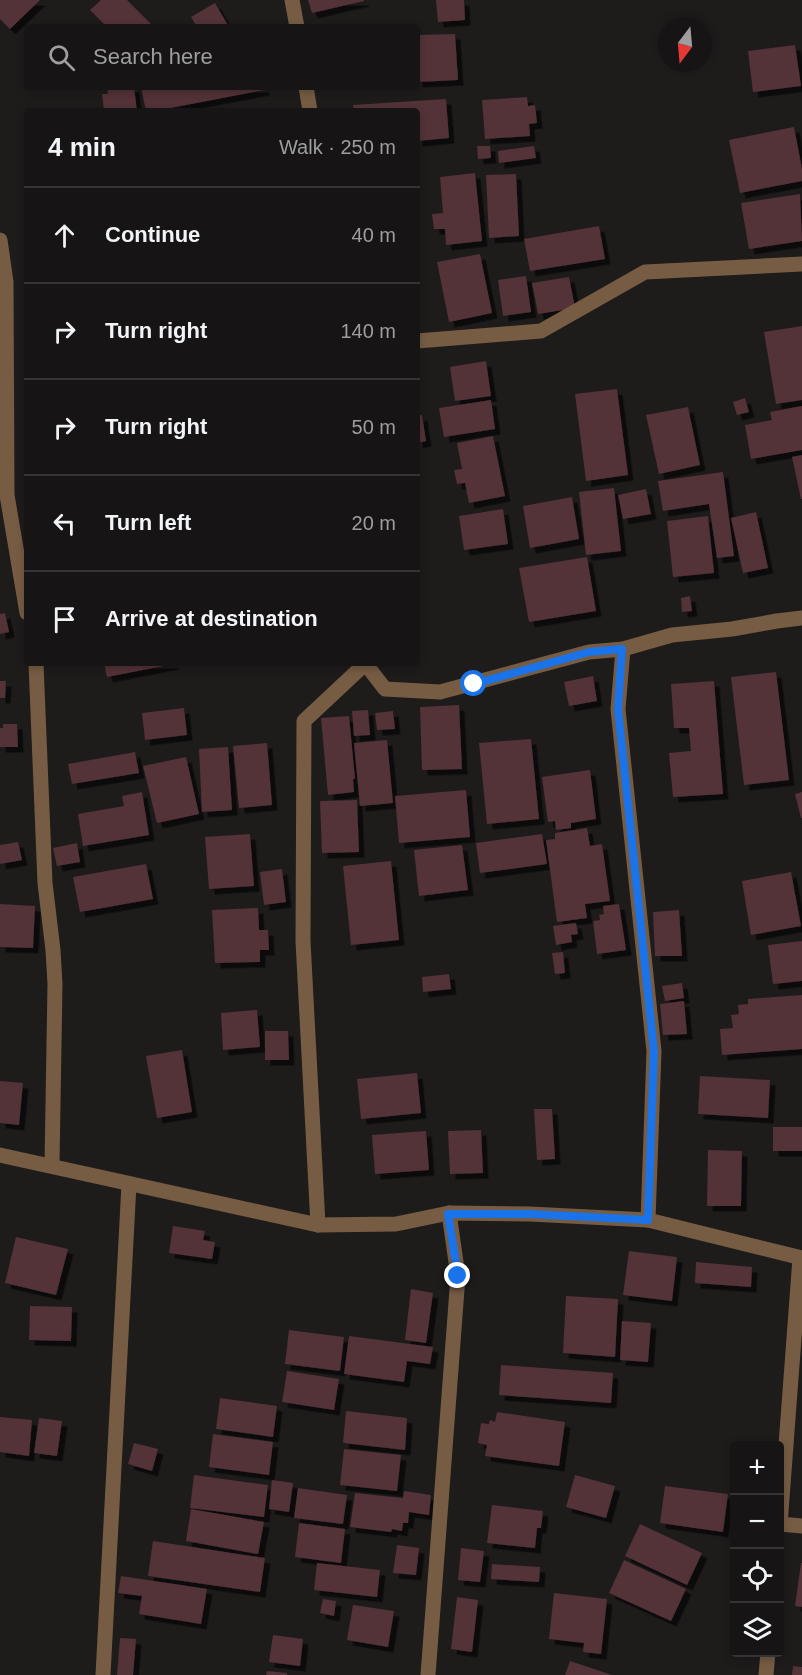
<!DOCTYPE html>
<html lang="en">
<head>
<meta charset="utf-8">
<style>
  body { margin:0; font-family:Helvetica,sans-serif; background:#232122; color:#f1f3f6 }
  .controls { position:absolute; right:18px; bottom:18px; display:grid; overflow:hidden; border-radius:6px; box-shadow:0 3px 9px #0003 }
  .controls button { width:54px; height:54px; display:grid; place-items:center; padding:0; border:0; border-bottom:2px solid #353334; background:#161414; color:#f1f3f6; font:30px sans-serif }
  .compass { position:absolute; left:658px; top:18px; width:54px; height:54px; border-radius:50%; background:#161414; box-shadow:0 3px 9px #0003; rotate:196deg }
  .stop { position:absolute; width:18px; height:18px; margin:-14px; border:4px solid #1a73e8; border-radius:50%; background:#fff }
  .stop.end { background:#1a73e8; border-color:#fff; box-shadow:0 2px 6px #0008 }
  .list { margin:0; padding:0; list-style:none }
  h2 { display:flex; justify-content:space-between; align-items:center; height:78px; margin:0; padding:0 24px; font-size:26px }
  h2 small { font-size:20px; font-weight:400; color:#9e9ea0 }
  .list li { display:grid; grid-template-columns:39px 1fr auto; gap:18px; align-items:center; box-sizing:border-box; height:96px; padding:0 24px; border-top:2px solid #353334 }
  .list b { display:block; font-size:22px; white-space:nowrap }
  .list em { font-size:20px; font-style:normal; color:#9e9ea0 }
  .icon { flex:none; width:33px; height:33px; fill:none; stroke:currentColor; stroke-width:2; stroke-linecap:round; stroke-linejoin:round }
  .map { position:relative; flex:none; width:802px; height:1675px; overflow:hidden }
  .search { position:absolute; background:#161414; box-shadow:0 3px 9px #0003; left:24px; top:24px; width:396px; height:66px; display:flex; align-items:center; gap:15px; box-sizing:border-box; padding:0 21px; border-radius:6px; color:#9e9ea0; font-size:22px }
  .panel { position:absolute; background:#161414; box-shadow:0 3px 9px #0003; left:24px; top:108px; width:396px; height:558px; border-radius:6px }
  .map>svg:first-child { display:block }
  .building { fill:#533139; filter:url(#shadow) }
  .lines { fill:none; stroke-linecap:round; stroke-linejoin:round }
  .street { stroke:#765c43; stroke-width:15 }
  .route { stroke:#1a73e8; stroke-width:8 }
</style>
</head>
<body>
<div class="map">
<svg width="802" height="1675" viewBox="0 0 802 1675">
  <defs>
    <filter id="shadow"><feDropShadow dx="5.5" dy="5.5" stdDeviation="0" flood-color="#0009"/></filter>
  </defs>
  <rect width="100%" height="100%" fill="#1e1b1b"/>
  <g class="building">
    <polygon points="0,0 40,0 10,29 0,19"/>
    <polygon points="101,0 127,0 154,27 107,27 90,10"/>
    <polygon points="308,0 364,0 364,1 312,13"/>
    <polygon points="436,0 464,0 465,20 438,22"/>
    <polygon points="215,3 229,27 197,27 191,17"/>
    <polygon points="455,34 458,80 417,82 417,35"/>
    <polygon points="795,45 801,86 753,92 748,51"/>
    <polygon points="107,87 134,87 137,111 104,111 102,94 108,94"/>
    <polygon points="141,87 264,87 264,90 155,111 146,111"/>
    <polygon points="527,97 528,106 535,105 537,123 529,124 530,136 485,139 482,100"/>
    <polygon points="446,99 449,138 417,141 417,111 354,111 353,105"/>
    <polygon points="794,127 802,169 802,181 740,193 729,140"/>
    <polygon points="477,146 490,146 491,158 478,159"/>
    <polygon points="534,146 536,158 499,163 498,151"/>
    <polygon points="475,173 482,241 446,245 445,229 434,229 432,214 443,213 440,177"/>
    <polygon points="516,174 519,236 489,238 486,175"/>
    <polygon points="800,194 802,241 749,249 741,203"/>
    <polygon points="599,226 605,259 530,271 524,239"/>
    <polygon points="480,254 492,313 449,322 437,262"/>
    <polygon points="526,276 531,312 503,316 498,280"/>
    <polygon points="569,277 575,308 538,314 532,283"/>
    <polygon points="802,326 802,400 776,404 764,332"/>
    <polygon points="486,361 491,396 455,401 450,367"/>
    <polygon points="617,389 628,475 586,481 575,394"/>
    <polygon points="745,398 749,412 737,415 733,402"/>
    <polygon points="491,400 495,429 444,437 439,408"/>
    <polygon points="802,406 802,450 751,459 745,425 772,420 770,412"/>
    <polygon points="688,407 700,465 659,474 646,415"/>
    <polygon points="422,415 426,441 417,443 417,416"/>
    <polygon points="493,436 505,496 469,503 465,483 457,484 454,470 462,469 457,443"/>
    <polygon points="802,455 802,499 801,499 792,457"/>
    <polygon points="723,472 734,556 717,558 709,504 663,511 658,481"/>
    <polygon points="614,488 621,551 586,555 579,492"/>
    <polygon points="646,489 651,514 623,519 618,495"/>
    <polygon points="572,497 579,539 530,548 523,506"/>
    <polygon points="503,509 508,544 464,550 459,516"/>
    <polygon points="756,512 768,568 743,573 731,518"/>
    <polygon points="708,516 714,573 673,577 667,521"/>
    <polygon points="587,557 596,611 529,622 519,568"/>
    <polygon points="690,596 692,611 682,612 681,598"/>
    <polygon points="5,613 9,632 0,634 0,614"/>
    <polygon points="104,663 174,663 174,664 107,677"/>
    <polygon points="776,672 789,780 744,785 731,677"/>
    <polygon points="593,676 597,701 569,706 564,682"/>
    <polygon points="0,681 6,681 5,698 0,698"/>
    <polygon points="714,681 723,794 673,797 669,753 691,751 689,728 674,728 671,684"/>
    <polygon points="459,705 462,769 422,770 420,707"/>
    <polygon points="184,708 187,735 145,740 142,713"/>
    <polygon points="368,710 370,735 354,736 352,711"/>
    <polygon points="393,711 395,729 377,730 375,713"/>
    <polygon points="349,716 355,779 353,779 354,792 328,795 321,718"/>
    <polygon points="3,724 17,724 18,747 0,747 0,728 3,728"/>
    <polygon points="531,739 539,819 487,824 479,743"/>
    <polygon points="387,740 393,803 360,806 354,743"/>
    <polygon points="267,743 272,805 239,808 233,746"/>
    <polygon points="228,747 232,810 202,812 199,749"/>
    <polygon points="135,752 139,773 72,784 68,764"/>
    <polygon points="186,757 199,814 157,823 143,766"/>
    <polygon points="590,770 596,819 571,823 571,828 556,830 555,821 548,822 542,777"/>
    <polygon points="466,790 470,837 399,843 395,796"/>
    <polygon points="142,792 149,835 83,846 78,814 124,806 122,796"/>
    <polygon points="802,792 802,818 801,818 795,794"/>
    <polygon points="357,800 359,852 322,853 320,801"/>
    <polygon points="587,828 590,846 602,844 610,901 585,904 587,918 557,922 546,840 555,839 555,833"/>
    <polygon points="250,834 254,886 209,889 205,837"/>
    <polygon points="542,834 547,864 480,873 476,843"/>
    <polygon points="18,842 22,860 0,864 0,845"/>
    <polygon points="77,843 80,862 57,866 53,848"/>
    <polygon points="462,845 468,890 419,896 414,850"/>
    <polygon points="391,861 399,940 351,945 343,866"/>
    <polygon points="146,864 153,899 80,912 73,877"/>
    <polygon points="282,869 286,902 264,905 260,872"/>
    <polygon points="791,872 801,926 751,935 742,881"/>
    <polygon points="0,904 35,906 33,948 0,947"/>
    <polygon points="619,904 626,950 597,954 593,921 600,920 599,915 604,914 603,906"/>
    <polygon points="258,908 259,930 268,930 269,950 260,950 260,962 215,963 212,910"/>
    <polygon points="679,910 682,956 655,956 653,912"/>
    <polygon points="576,923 578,934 571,935 572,942 556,945 553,926"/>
    <polygon points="802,941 802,981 773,984 768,945"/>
    <polygon points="563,952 565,973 555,974 552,953"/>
    <polygon points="449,974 451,989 423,992 422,977"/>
    <polygon points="682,983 684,998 665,1001 662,986"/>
    <polygon points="802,995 802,1049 722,1055 720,1029 733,1028 731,1015 739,1014 738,1005 748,1004 748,999"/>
    <polygon points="684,1001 687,1034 663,1035 660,1004"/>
    <polygon points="257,1010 260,1047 223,1050 221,1013"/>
    <polygon points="265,1031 288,1031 289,1060 265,1060"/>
    <polygon points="182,1050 192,1112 157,1118 146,1056"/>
    <polygon points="417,1073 421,1113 361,1119 357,1079"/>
    <polygon points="700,1076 770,1080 768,1118 698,1114"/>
    <polygon points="0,1081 23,1083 19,1125 0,1123"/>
    <polygon points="534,1109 552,1109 555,1159 537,1160"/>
    <rect x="773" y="1127" width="29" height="24"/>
    <polygon points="481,1130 483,1173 450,1174 448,1131"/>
    <polygon points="426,1131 429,1170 375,1174 372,1135"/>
    <polygon points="708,1150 742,1151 741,1206 707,1206"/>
    <polygon points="173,1226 205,1231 203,1240 215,1242 212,1259 169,1253"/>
    <polygon points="16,1237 68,1249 56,1295 5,1283"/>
    <polygon points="629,1251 677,1257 672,1301 623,1295"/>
    <polygon points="696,1262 752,1267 751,1287 695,1283"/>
    <polygon points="411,1289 433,1293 426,1343 405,1340"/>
    <polygon points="566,1296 618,1299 615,1357 563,1353"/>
    <polygon points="30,1306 72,1307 71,1341 29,1340"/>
    <polygon points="622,1321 651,1323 648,1362 620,1360"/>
    <polygon points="289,1330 344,1337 340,1371 285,1364"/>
    <polygon points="349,1336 433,1347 430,1364 407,1361 404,1382 344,1374"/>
    <polygon points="501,1365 613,1373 611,1403 499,1395"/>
    <polygon points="287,1371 339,1379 334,1410 282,1402"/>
    <polygon points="220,1398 277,1406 273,1437 216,1429"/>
    <polygon points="346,1411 407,1418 405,1450 343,1443"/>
    <polygon points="497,1412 565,1422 559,1466 485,1456 487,1445 478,1443 481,1423 489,1424 490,1420 495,1422"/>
    <polygon points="0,1417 32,1420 29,1456 0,1452"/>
    <polygon points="39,1418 62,1421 57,1456 34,1453"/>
    <polygon points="213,1434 273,1442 269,1475 209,1467"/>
    <polygon points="134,1443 158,1449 152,1471 128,1464"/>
    <polygon points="344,1449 401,1455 397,1491 340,1485"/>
    <polygon points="194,1475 268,1485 264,1517 190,1508"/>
    <polygon points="575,1475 615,1486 606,1518 566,1507"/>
    <polygon points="272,1480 293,1483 289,1512 269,1509"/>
    <polygon points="665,1486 728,1494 723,1532 660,1523"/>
    <polygon points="298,1488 347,1495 343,1524 294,1518"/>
    <polygon points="404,1491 431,1495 429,1515 409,1512 408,1523 403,1523 402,1531 392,1529 391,1532 350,1527 355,1493 403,1498"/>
    <polygon points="492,1505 543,1511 541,1528 537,1528 535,1548 487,1543"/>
    <polygon points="191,1509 264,1522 258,1554 186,1541"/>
    <polygon points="299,1523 345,1529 341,1563 295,1557"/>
    <polygon points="640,1524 702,1553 687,1585 625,1556"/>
    <polygon points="153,1541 265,1558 260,1592 148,1576"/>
    <polygon points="397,1545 419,1548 416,1575 393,1573"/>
    <polygon points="461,1548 484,1551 480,1582 458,1580"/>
    <polygon points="624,1560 686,1589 671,1621 609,1593"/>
    <polygon points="317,1563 380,1570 377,1597 314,1590"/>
    <polygon points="801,1563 802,1563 802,1607 795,1606"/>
    <polygon points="492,1564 540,1567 539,1582 491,1579"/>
    <polygon points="121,1576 207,1589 201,1624 139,1614 142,1596 118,1593"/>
    <polygon points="554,1593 607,1599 601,1654 583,1652 584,1643 549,1639"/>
    <polygon points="457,1597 478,1600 472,1652 451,1649"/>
    <polygon points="323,1599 336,1601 334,1616 320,1613"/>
    <polygon points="353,1605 394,1611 388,1647 347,1640"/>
    <polygon points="273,1635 303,1639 300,1666 269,1662"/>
    <polygon points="120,1638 136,1639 133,1675 117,1675"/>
    <polygon points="570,1661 612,1675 565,1675"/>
    <polygon points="793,1666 802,1667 802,1675 792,1675"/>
    <polygon points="267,1671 287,1673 287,1675 266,1675"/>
  </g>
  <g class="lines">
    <g class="street">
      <polyline points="292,0 297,27"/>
      <polyline points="306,87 310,111"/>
      <polyline points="0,240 6,282 7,495 27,613"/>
      <polyline points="417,341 541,331 645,272 802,264"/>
      <polyline points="623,649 618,709 654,1051 648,1220"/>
      <polyline points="36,663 45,883 53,950 55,984 52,1165"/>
      <polyline points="367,663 368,667 385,689 440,692 589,652 623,649 672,635 732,629 777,621 802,618"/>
      <polyline points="0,1155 318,1225 396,1224 449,1213 530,1214 648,1220 802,1258"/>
      <polyline points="318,1225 303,941 304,721 366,663"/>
      <polyline points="780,1524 802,1526"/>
      <polyline points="780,1525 800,1258"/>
      <polyline points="103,1675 129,1184"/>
      <polyline points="428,1675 458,1276 449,1213"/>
      <polyline points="766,1675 768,1652"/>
    </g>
  </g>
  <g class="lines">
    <polyline class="route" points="458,1276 448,1214 530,1214 648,1220 654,1051 618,709 622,649 589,652 474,684"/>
  </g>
</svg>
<div class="controls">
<button>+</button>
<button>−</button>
<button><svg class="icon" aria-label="locate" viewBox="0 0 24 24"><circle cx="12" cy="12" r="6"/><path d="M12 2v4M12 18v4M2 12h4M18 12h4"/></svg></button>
<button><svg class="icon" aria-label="layers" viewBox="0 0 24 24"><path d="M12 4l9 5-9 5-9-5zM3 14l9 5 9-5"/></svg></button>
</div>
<svg class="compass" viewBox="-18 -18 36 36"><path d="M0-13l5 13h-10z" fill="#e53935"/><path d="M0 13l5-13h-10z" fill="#9e9ea0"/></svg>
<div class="stop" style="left:474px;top:684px"></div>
<div class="stop end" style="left:458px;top:1276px"></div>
<div class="search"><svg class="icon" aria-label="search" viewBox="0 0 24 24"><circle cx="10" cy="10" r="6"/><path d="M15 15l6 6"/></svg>Search here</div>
<section class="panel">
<h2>4 min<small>Walk · 250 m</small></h2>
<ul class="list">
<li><svg class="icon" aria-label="ahead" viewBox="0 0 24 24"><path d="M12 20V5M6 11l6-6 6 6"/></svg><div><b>Continue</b></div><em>40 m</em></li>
<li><svg class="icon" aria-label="right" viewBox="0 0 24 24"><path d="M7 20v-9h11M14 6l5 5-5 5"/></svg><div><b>Turn right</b></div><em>140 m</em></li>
<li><svg class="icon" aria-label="right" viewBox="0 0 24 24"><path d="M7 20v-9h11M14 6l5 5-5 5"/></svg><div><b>Turn right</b></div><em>50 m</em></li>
<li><svg class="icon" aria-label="left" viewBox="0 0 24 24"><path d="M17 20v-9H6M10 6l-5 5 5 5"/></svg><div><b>Turn left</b></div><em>20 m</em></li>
<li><svg class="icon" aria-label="arrive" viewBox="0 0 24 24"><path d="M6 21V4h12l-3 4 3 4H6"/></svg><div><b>Arrive at destination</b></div></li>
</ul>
</section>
</div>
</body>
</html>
